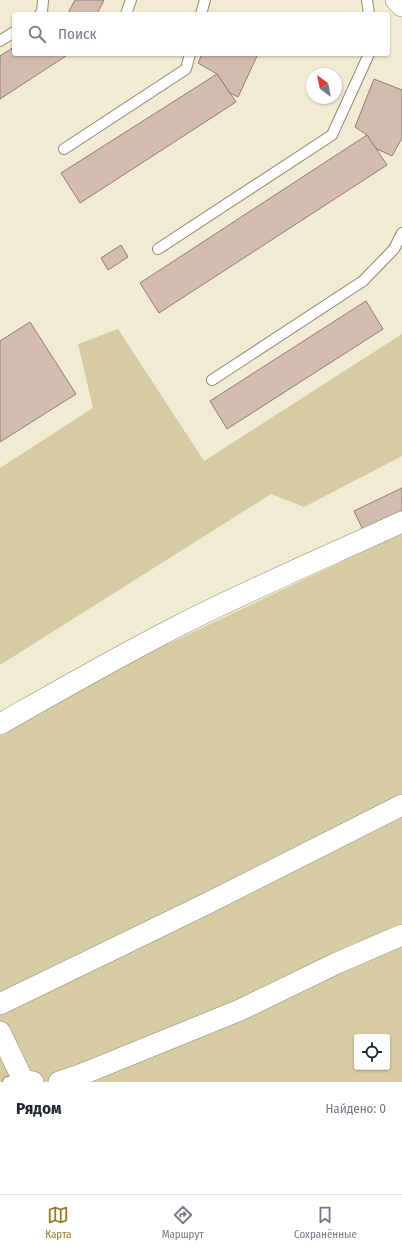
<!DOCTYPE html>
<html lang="ru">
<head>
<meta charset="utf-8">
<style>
  body { margin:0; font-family:"Fira Sans Condensed",sans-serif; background:#f6f6f7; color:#1f2937 }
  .controls { position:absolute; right:12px; bottom:12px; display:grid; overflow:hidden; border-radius:4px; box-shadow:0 1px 3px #0004 }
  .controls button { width:36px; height:36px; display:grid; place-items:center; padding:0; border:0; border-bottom:1px solid #e0e1e3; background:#fff; color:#1f2937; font:20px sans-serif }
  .compass { position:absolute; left:306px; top:68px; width:36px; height:36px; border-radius:50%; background:#fff; box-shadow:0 1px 3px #0004; rotate:328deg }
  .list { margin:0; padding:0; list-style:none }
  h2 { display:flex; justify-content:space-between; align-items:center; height:52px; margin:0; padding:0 16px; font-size:17px }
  h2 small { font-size:13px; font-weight:400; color:#747a83 }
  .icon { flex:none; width:22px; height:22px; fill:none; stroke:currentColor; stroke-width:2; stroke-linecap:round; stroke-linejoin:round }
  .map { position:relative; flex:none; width:402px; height:1082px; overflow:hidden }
  .search { position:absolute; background:#fff; box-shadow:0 1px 3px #0004; left:12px; right:12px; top:12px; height:44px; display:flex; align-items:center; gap:10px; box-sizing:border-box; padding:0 14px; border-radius:4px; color:#747a83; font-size:15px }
  .sheet { height:112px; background:#fff }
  nav { display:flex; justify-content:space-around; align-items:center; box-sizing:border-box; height:56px; border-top:1px solid #e0e1e3; background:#fff; font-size:11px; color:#747a83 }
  nav a { display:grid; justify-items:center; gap:2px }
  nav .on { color:#997b24 }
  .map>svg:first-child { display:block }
  .green { fill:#d6cba3; fill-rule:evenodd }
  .building { fill:#d4bbb0; stroke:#937c72 }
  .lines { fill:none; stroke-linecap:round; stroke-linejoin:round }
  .service-casing { stroke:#8e8973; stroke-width:12 }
  .minor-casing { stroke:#8e8973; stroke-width:22 }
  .service { stroke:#fff; stroke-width:10 }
  .minor { stroke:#fff; stroke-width:21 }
</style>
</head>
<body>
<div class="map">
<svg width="402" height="1082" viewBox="0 0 402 1082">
  <rect width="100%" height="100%" fill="#f1ebd3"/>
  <g class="green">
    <polygon points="118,329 204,461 402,334 402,456 304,507 271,494 0,665 0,468 93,408 78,344"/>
    <path d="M402,533V1082H0V733L149,653ZM357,1037H387V1067H357Z"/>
  </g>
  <g class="building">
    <polygon points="75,0 104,0 97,14 71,14 69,11"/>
    <polygon points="14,47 14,54 69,54 0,99 0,56"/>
    <polygon points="202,54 258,54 238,97 230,93 217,74 198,63"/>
    <polygon points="217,74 236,102 80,203 61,173"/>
    <polygon points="374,79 402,90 402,138 392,156 375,148 367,135 355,127"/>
    <polygon points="367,135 387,165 159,313 140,283"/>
    <polygon points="121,245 128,257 108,270 101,258"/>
    <polygon points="366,301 383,329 227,429 210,401"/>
    <polygon points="30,322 76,394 0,442 0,341"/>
    <polygon points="402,488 402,514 364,532 354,511"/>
  </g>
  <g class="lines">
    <g class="service-casing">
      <g id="service">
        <polyline points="367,0 369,14"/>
        <polyline points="40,14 42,13 43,0"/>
        <polyline points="126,14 131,0"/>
        <polyline points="201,14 205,0"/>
        <polyline points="0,41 14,32"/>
        <polyline points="64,149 186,69 190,54"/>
        <polyline points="158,249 332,135 369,54"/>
        <polyline points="212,380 363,281 394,249 402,233"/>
        <polyline points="8,1082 23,1080"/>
      </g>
    </g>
    <g class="minor-casing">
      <g id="minor">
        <polyline points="396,0 402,6"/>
        <path d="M0,724C60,690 119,656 180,625C253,588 328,556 402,522"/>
        <polyline points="0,1004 204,905 402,805"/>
        <polyline points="0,1032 23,1080 33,1082"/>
        <polyline points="59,1082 80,1075 240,1010 337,963 402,935"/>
      </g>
    </g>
    <use href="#service" class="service"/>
    <use href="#minor" class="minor"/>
  </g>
</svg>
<div class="controls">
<button><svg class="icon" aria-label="locate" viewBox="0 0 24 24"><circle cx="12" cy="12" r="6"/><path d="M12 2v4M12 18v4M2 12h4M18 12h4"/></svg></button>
</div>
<svg class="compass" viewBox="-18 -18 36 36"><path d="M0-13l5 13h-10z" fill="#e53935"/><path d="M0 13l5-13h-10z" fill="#747a83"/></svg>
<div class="search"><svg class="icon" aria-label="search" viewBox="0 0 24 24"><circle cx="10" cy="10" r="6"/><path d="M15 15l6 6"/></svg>Поиск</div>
</div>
<section class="sheet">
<h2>Рядом<small>Найдено: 0</small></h2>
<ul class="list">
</ul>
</section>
<nav>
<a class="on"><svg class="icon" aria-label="map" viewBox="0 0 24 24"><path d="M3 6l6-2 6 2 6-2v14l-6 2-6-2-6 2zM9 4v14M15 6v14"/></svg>Карта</a>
<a><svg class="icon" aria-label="directions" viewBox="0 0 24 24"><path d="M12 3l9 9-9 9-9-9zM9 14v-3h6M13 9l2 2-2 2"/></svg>Маршрут</a>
<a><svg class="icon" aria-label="saved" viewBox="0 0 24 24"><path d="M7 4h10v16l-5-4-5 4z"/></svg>Сохранённые</a>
</nav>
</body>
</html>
